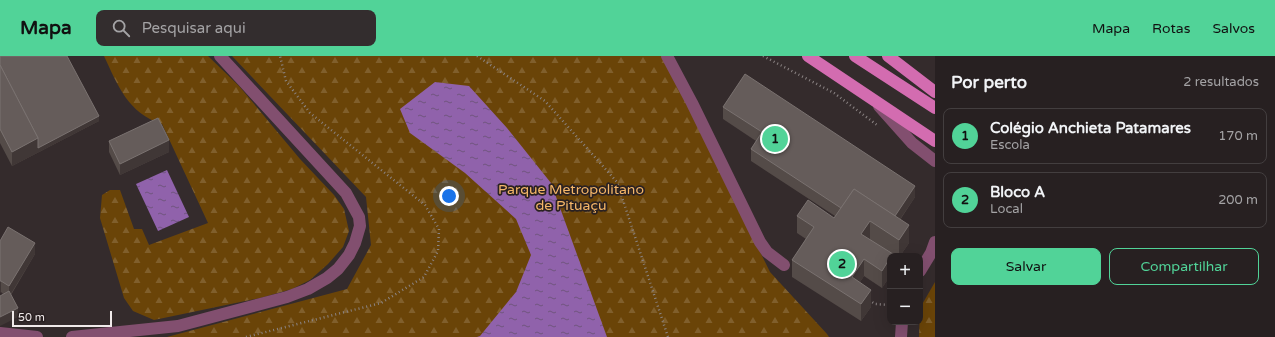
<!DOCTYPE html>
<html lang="pt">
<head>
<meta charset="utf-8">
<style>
  body { margin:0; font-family:"Varela Round",sans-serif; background:#332d2e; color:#f1f3f6 }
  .controls { position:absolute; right:12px; bottom:12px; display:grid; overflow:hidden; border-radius:8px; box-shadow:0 4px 16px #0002 }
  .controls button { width:36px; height:36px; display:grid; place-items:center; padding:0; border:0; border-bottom:1px solid #433e3f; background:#272021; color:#f1f3f6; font:20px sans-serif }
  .scale { position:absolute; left:12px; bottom:10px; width:100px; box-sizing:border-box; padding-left:4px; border:2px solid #f0eaea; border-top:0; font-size:11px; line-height:14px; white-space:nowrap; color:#f0eaea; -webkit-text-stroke:3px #2a2122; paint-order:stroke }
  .you { position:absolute; left:449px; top:140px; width:14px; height:14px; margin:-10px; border:3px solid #fff; border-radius:50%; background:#1a73e8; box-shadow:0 0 0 6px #1a73e833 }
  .badge { display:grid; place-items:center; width:26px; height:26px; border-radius:50%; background:#51d398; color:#111; font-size:13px; font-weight:700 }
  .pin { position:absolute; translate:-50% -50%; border:2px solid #fff; box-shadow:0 1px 4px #0006 }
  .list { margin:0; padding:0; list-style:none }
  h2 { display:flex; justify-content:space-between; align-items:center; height:52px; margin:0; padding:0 16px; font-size:17px }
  h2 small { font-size:13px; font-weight:400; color:#a4a3a5 }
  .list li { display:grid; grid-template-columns:26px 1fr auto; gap:12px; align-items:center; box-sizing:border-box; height:56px; margin:0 8px 8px; padding:0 8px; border:1px solid #433e3f; border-radius:8px }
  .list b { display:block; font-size:15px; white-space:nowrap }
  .list p { margin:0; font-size:13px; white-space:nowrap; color:#a4a3a5 }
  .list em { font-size:13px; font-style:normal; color:#a4a3a5 }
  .actions { display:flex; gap:8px; padding:12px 16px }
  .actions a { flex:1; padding:9px 0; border:1px solid #51d398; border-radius:8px; text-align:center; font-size:14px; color:#51d398 }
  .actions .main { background:#51d398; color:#111 }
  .icon { flex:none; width:22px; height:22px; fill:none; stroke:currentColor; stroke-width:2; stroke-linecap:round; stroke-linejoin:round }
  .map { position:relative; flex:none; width:935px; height:281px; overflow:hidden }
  header { display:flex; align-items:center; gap:24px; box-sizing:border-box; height:56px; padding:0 20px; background:#51d398; color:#111 }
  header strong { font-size:19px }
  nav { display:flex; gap:22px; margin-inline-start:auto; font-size:14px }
  .search { width:280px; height:36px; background:#332d2e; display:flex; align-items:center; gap:10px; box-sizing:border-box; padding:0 14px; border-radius:8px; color:#a4a3a5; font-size:15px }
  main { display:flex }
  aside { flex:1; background:#272021 }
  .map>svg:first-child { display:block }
  .forest { fill:url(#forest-firs) }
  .water { fill:url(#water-ripples) }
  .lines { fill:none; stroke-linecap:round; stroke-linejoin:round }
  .path { stroke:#8b8484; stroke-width:2.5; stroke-dasharray:1 3; stroke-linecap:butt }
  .minor { stroke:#824f6f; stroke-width:12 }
  .major { stroke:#d36cb0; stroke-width:12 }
  .wall { fill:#544b48 }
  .shaded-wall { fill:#403736 }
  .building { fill:#655c5a; stroke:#7a7270 }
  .labels { text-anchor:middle; stroke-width:3.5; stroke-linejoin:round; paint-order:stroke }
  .park-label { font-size:14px; fill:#f4b668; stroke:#2a2122 }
</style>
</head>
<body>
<header>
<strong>Mapa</strong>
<div class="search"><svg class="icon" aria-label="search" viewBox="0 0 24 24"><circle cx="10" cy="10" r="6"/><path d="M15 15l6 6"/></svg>Pesquisar aqui</div>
<nav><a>Mapa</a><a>Rotas</a><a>Salvos</a></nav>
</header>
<main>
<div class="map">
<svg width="935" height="281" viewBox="0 0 935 281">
  <defs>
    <pattern id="forest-firs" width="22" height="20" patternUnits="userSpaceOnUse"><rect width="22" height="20" fill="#6a4408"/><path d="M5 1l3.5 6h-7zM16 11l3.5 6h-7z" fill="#805f2c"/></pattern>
    <pattern id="water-ripples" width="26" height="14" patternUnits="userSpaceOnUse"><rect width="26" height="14" fill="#9062ab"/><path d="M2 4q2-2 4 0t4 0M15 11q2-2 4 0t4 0" fill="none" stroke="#70557e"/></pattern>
  </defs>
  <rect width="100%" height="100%" fill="#342b2c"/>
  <g class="forest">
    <path d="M104,0H208L239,30L300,103L334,139L344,153L349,175L343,191L328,208L310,224L292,233L260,242L154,264L133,255L124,242L100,162L102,139L110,134H120L134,173H142L149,189L208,167L162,68C128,57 118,30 104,0Z"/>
    <polygon points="232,0 663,0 770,216 827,278 829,281 167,281 347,233 371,189 366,141"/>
    <polygon points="935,226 935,281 919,281 920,252"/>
  </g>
  <g class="water">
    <polygon points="435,26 469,30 507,72 551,127 607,281 477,281 480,280 516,236 531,199 516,163 465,117 410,77 400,53"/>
    <polygon points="167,114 189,161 158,175 136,128"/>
  </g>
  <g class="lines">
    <g class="path">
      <polyline points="477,0 545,45 617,126 668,281"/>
      <polyline points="763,0 834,37 877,69"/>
      <polyline points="869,244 875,248 890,249"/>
      <polyline points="246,281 381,247 424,221 438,195 439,173 425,149 310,57 286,25 280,0"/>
    </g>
    <g class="minor">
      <polyline points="667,0 692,47 760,186 767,196 784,209"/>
      <polyline points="879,50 912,87 935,105"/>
      <polyline points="920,215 931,197 935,186"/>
      <polyline points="0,277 37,281"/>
      <polyline points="72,281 178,270 287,241 308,233 327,222 338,213 349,199 355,187 360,170 359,161 346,137 220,0"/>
      <polyline points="901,281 902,266"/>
    </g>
    <g class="major">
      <polyline points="808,0 935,85"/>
      <polyline points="855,0 935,52"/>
      <polyline points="888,0 935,36"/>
    </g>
  </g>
  <g class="wall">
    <polygon points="0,0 99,65 12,110 0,87"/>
    <polygon points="723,51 915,141 900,164 909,187 900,200 897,200 893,198 893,200 890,200 890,220 882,232 864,220 860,226 871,251 861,265 792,221 792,204 806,183 797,177 797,160 834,162 835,160 751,105 751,93 756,85 723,63"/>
    <polygon points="109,85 169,96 120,119 109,96"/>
    <polygon points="0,185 35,198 11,239 18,261 3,238 1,236"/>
  </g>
  <g class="shaded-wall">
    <polygon points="99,60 99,65 12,110 12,96 38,82"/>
    <polygon points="169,84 169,96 120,119 120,108"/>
    <polygon points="915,130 915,141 892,175 892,164"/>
    <polygon points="870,165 870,183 861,196 861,178"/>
    <polygon points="909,169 909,187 900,200 899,200 899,184"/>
    <polygon points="35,187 35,198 9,241 9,230"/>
    <polygon points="890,202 890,220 882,232 882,215"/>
    <polygon points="864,203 864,220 852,238 852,221"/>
    <polygon points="0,225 1,225 1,236 0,237"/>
    <polygon points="871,234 871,251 861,265 861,248"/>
    <polygon points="18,252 18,261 0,270 0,261"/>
  </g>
  <g class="building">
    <polygon points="0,0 67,0 99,60 38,92 38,82 0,9"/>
    <polygon points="0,9 38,82 12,96 0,73"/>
    <polygon points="745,18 915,130 895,160 854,133 841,152 751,93 762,76 723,51"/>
    <polygon points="158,62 169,84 120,108 109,85"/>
    <polygon points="854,133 909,169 899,184 870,165 861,178 893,198 892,200 890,200 890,202 882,215 864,203 852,221 871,234 861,248 792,204 814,171 797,160 808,144 834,162"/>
    <polygon points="8,171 35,187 9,230 1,225 0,225 0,185"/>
    <polygon points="9,235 18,252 0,261 0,240"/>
  </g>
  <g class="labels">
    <g class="park-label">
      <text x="571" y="138">Parque Metropolitano<tspan x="571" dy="16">de Pituaçu</tspan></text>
    </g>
  </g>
</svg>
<div class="controls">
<button>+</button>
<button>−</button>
</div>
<div class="scale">50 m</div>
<div class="you"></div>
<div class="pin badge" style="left:775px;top:83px">1</div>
<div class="pin badge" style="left:842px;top:208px">2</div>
</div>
<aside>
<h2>Por perto<small>2 resultados</small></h2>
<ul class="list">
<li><span class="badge">1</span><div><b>Colégio Anchieta Patamares</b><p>Escola</p></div><em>170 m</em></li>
<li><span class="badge">2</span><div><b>Bloco A</b><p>Local</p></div><em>200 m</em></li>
</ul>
<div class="actions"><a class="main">Salvar</a><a>Compartilhar</a></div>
</aside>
</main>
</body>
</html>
